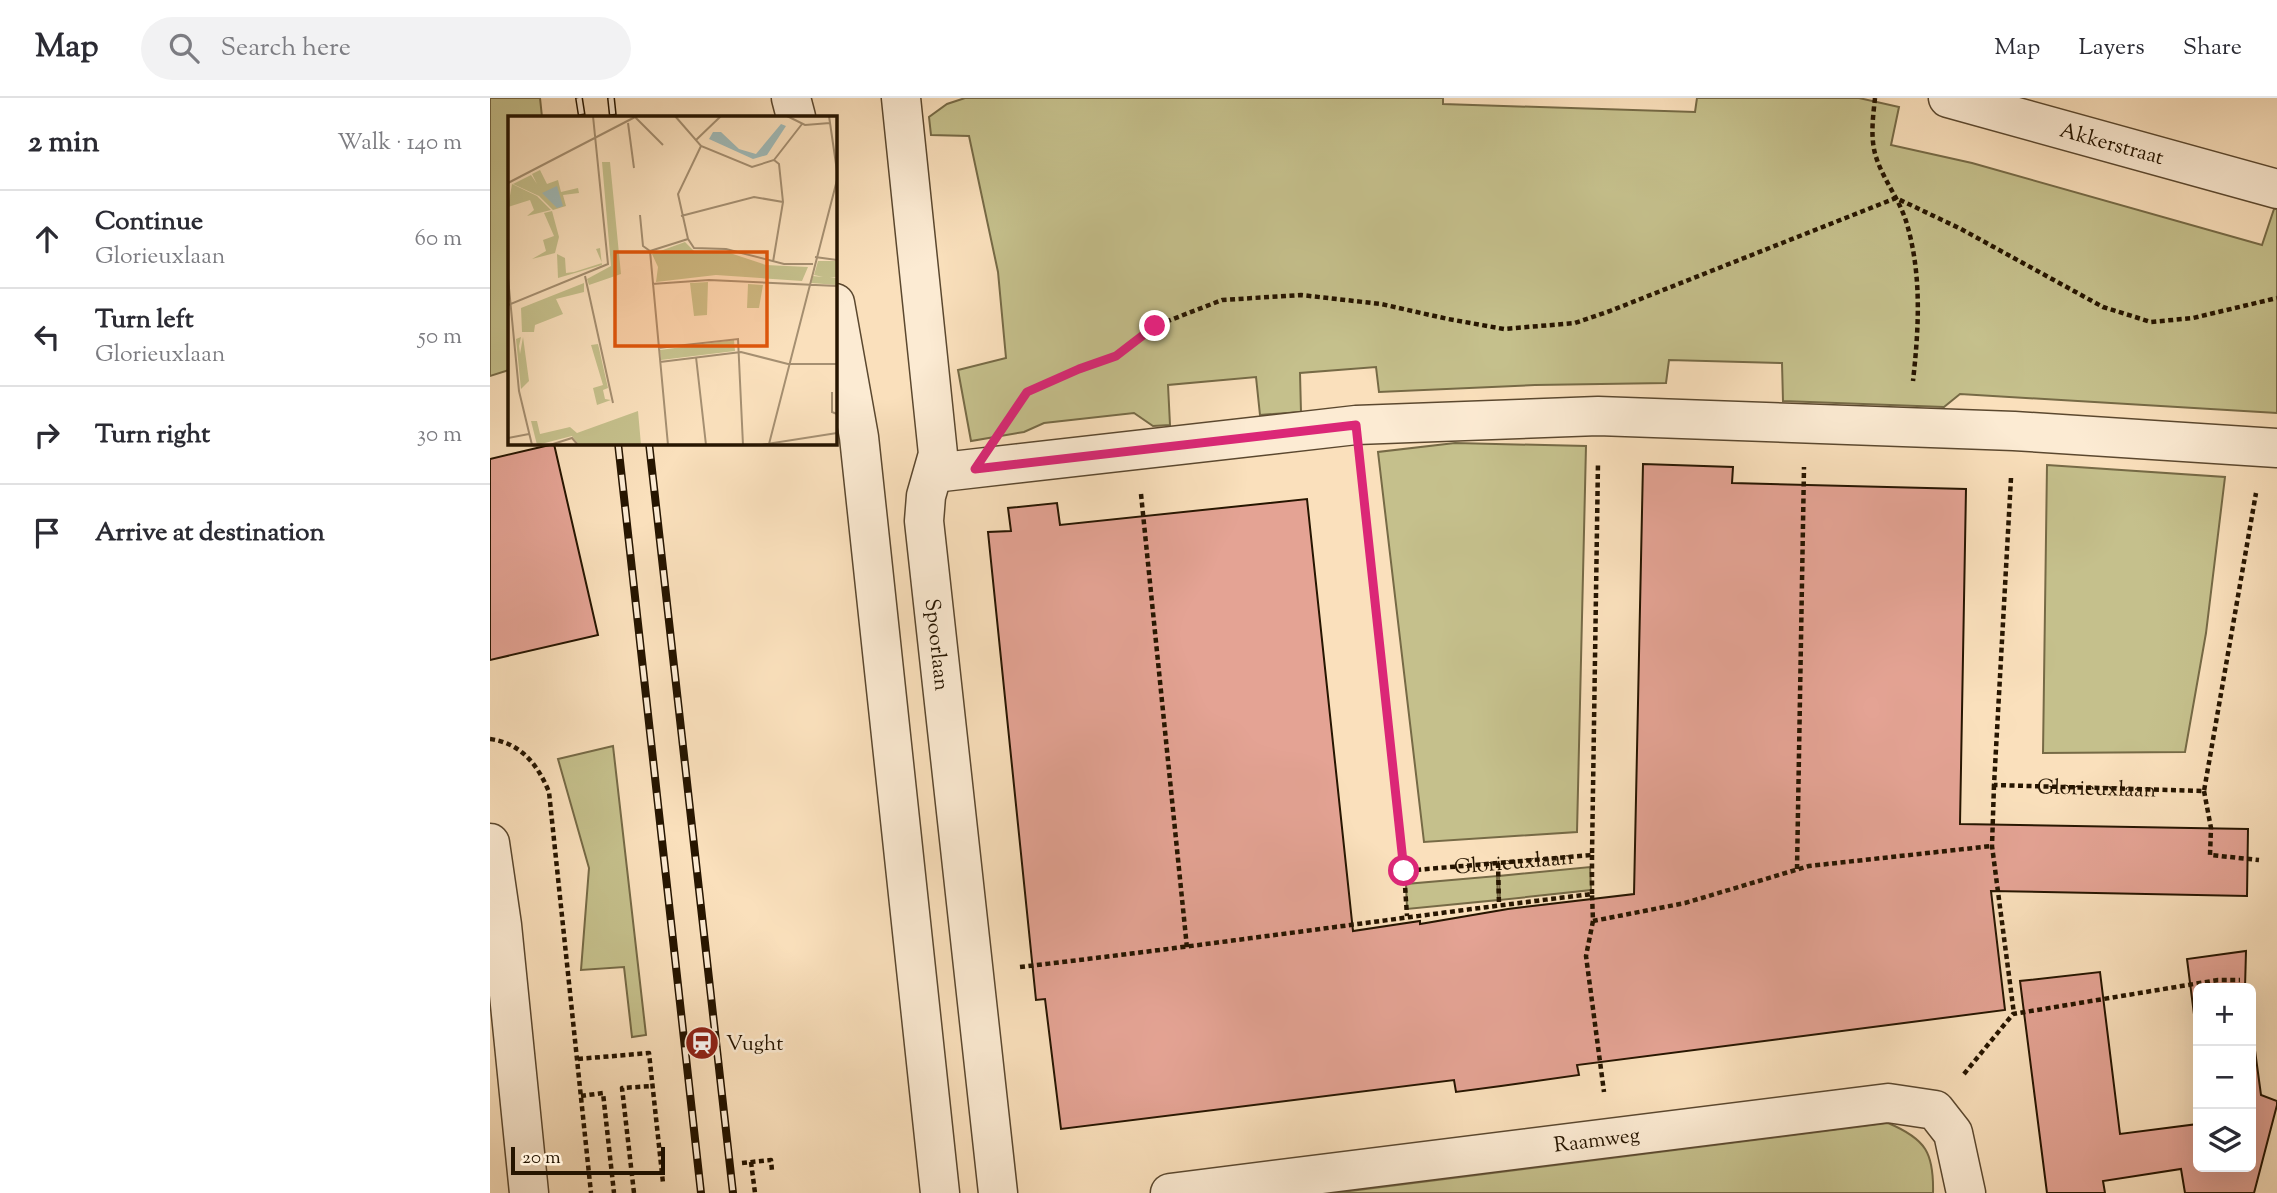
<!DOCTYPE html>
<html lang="en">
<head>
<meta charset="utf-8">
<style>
  body { margin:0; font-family:"Sorts Mill Goudy",serif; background:#f2f2f3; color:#2b2b33 }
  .controls { position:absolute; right:21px; bottom:21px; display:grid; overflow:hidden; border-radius:10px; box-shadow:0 7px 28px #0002 }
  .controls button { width:63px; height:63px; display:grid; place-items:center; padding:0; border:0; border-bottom:2px solid #e1e1e2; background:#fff; color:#2b2b33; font:35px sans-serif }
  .scale { position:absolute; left:21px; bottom:18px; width:154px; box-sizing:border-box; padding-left:7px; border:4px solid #261500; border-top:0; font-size:19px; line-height:24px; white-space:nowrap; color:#261500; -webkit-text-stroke:5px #fcebd3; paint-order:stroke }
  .stop { position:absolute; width:21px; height:21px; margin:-16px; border:5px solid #db2777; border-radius:50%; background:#fff }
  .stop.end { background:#db2777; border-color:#fff; box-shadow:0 2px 7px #0008 }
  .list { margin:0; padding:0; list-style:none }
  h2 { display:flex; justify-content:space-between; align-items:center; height:91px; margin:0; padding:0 28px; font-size:30px }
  h2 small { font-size:23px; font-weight:400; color:#7c7c81 }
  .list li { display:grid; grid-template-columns:46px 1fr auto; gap:21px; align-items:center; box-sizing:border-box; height:98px; padding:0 28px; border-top:2px solid #e1e1e2 }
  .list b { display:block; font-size:26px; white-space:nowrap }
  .list p { margin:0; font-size:23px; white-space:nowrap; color:#7c7c81 }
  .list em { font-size:23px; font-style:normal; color:#7c7c81 }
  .icon { flex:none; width:38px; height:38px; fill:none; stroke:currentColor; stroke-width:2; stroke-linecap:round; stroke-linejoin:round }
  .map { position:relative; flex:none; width:1787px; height:1095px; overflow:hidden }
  header { display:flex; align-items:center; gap:42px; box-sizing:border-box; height:98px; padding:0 35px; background:#fff; border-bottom:2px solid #e1e1e2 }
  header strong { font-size:33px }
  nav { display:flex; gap:38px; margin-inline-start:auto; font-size:24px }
  .search { width:490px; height:63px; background:#f2f2f3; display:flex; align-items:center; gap:18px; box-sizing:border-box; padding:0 24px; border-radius:38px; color:#7c7c81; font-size:26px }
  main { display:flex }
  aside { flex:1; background:#fff }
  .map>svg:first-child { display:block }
  .green { fill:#c5c08c; stroke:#766a46; stroke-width:2 }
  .building { fill:#e4a394; stroke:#261500; stroke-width:2 }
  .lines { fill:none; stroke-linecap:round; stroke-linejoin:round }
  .minor-casing { stroke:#5b482f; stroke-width:41 }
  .path { stroke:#261500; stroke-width:4.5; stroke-dasharray:5 3.5; stroke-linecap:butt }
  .minor { stroke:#fcebd3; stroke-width:38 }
  .rail-casing { stroke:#261500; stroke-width:8 }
  .rail { stroke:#fcebd3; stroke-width:5; stroke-dasharray:16; stroke-linecap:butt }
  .route { stroke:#db2777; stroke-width:9 }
  .labels { text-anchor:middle; stroke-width:5; stroke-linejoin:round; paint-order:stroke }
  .street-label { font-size:21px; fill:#261500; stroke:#fcebd3 }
  .poi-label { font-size:21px; fill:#261500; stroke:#fcebd3; text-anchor:start }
  .inset-road { fill:none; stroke:#a58f71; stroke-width:2 }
  .view { fill:#de560b; fill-opacity:0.15; stroke:#de560b; stroke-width:3.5 }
  .inset-edge { fill:none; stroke:#261500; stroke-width:3.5 }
</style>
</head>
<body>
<header>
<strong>Map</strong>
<div class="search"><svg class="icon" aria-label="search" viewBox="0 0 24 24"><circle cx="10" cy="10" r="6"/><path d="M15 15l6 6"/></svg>Search here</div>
<nav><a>Map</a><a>Layers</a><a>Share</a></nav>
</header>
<main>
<aside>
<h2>2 min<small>Walk · 140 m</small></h2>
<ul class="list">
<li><svg class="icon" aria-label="ahead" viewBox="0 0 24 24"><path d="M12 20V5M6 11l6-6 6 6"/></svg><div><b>Continue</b><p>Glorieuxlaan</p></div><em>60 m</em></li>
<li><svg class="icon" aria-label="left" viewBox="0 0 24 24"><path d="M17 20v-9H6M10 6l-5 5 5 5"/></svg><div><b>Turn left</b><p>Glorieuxlaan</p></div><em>50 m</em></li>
<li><svg class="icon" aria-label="right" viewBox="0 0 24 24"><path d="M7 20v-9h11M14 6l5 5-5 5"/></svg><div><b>Turn right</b></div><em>30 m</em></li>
<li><svg class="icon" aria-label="arrive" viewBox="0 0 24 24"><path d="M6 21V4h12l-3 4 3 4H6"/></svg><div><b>Arrive at destination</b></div></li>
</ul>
</aside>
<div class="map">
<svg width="1787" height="1095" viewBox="0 0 1787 1095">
  <rect width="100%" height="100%" fill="#fae0bc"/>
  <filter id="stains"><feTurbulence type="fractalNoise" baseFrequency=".00286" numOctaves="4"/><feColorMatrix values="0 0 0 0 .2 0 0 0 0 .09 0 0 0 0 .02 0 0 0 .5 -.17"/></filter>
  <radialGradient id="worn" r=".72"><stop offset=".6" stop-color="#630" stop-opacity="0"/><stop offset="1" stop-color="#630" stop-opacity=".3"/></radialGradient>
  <g class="green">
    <polygon points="0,0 50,0 52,19 19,19 19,272 0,278"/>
    <polygon points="475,0 953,0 953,6 1205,14 1207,0 1369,0 1409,9 1401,47 1482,65 1772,147 1784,111 1787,111 1787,315 1470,296 1454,309 1293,303 1292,265 1179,262 1176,285 1045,287 889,294 886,269 810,275 811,314 770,317 766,279 678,287 680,327 663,328 644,315 554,325 534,334 481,343 468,272 516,260 508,174 479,38 441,37 439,19 457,6"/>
    <polygon points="965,345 1096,348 1087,734 934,744 888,354"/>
    <polygon points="1557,367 1735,379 1716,535 1695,654 1553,655"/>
    <polygon points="123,648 156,937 142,939 134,869 91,872 99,770 68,661"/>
    <polygon points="1100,769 1101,792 1010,802 1009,778"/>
    <polygon points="1007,778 1008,802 917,811 916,786"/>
    <path d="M1398,1025C1436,1041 1444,1055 1443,1095H844Z"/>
  </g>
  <g class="building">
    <polygon points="64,346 108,537 0,562 0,361"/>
    <polygon points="1153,366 1243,369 1242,385 1476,391 1470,726 1758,731 1757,798 1501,793 1515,912 1087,967 1089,977 1011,988 966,994 964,982 571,1031 555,901 546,902 498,434 521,433 518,410 567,405 570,427 817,401 863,833 930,823 930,826 1018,811 1144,796"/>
    <polygon points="1756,853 1755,890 1708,890 1708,948 1697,861"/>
    <polygon points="1610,874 1630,1036 1708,1026 1708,1069 1761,1069 1761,945 1764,945 1771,997 1787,1003 1787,1007 1764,1095 1695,1095 1691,1071 1613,1083 1615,1095 1557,1095 1530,883"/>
  </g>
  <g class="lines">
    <g class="minor-casing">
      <g id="minor">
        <polyline points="301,0 306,19"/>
        <path id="s3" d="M411,0L448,356L436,398L434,423L508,1095"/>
        <path id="s4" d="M1458,0L1787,91"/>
        <polyline points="345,205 369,339 450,1095"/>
        <polyline points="444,375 866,327 1108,318 1524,333 1787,350"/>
        <polyline points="0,745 12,827 39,1095"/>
        <path id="s5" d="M680,1095L1398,1005L1445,1012L1463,1035L1476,1095"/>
      </g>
    </g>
    <g class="path">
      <path d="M1385,0C1383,19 1380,40 1386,59C1393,81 1409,101 1416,123C1432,175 1429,229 1423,283"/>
      <polyline points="520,318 536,294 589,271 626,258 665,228 732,202 811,197 891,206 958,221 1014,231 1085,225 1120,213 1406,100 1471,131 1613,209 1661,224 1703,220 1787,200"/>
      <path id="s1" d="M871,371L914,773L1102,757L1108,364"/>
      <path id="s2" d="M1521,380L1504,687L1714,693L1766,395"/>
      <polyline points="651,396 697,850"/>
      <path d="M0,641C31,645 48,667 59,694L101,1095"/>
      <polyline points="1504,687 1502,748 1524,916"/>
      <polyline points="1714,693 1721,730 1720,757 1769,762"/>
      <polyline points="1008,765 1009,807"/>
      <polyline points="1307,771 1314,369"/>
      <polyline points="914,773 917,818"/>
      <polyline points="1102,796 1102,757"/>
      <polyline points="1103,823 1096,858 1114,994"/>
      <path d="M530,869C721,847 911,819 1102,796L1103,823L1195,805L1319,768L1502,748"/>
      <polyline points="88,961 159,955 173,1085"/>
      <polyline points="1474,976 1523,916 1728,882 1750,882"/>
      <polyline points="91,998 113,995 124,1095"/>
      <polyline points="261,1064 265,1095"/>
      <polyline points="252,1065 281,1062 282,1073"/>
      <polyline points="144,1095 132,990 163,988"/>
    </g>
    <use href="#minor" class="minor"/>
    <g class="rail-casing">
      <g id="rail">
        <polyline points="89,0 92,19"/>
        <polyline points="121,0 123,19"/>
        <polyline points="128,345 211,1095"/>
        <polyline points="159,345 243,1095"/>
      </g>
    </g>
    <use href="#rail" class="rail"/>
  </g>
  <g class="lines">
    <polyline class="route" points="665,228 626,258 589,271 537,294 485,371 866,327 914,773"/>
  </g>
  <defs>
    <g id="station-disc" transform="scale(1.75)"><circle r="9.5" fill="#8f2418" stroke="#fcebd3"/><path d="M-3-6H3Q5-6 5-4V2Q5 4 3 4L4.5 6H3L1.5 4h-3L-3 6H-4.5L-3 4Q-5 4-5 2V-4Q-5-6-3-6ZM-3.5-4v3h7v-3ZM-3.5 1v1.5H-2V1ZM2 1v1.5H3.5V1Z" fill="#fff"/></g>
  </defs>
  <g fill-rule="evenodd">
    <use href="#station-disc" x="212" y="945"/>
  </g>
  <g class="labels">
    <g class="street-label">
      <text dy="7" stroke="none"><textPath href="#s4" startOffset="170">Akkerstraat</textPath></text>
      <text dy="7" stroke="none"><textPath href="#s3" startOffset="551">Spoorlaan</textPath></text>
      <text dy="7" stroke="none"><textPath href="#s2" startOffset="410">Glorieuxlaan</textPath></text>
      <text dy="7" stroke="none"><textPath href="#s1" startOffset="514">Glorieuxlaan</textPath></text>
      <text dy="7" stroke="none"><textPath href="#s5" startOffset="430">Raamweg</textPath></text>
    </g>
    <g class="poi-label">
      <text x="236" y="952">Vught</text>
    </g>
  </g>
  <g transform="translate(18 18)">
    <rect width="329" height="329" fill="#fae0bc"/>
    <path d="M94,46H102L113,158L81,169L79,163L103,150ZM32,54L39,68L50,64L53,76L70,72L71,77L55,79L58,90L45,94L31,80L5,68L23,59L29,68L24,58ZM4,68L29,80L43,94L19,100L26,94L22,84L0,91ZM44,95L51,121L47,137L24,143L38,135L35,124L46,120L36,97ZM177,126L188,137L216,135L258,149L300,151L294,165L208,159L148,166L150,151L144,138ZM92,132L94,149L50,162L49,138L57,142L58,157L66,156L94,147L88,133ZM310,145H329V161H322L329,162V169L303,167L305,160L315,161L306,159ZM200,166L199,199L186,200L182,167ZM76,167V176L48,183L55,198L27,209L26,216H14L13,192ZM240,168L255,169L251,192H239ZM13,221L11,230L12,238L15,221L21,265L13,273L8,223ZM226,224L227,235L153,244L152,234ZM90,228L100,272L95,274L97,283L103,284L89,289L85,272L95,269L83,229ZM130,295L133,329H71L64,320L29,329L23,305H29L32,318L62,311L69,317Z" fill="#c5c08c"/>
    <path d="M273,8L278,10L259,39L245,43L201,23L205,16H213L231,33L248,38ZM49,70L55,90L49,92L34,77Z" fill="#a1bbb9"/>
    <path class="inset-road" d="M167,0L193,30L244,51L266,44L294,8M279,0L297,9L322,7M321,0L329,55M127,1L155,29M120,7L126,52M188,24L213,0M0,67L129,0M132,99L135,130L142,135L160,329M173,100L246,81L275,86M180,123L170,78L193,30M142,135L180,123L186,132L218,133L276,148H305M307,141L329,144M265,146L275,86L271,48L266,44M77,160L105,287M0,162L11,275L24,329M144,168L201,164L329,170M0,189L100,148L85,0M150,232L230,223L235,329M188,241L198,329M152,246L233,236L280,248H329M324,276V296L329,298M0,322L21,318M261,328L329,64M42,329L64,322L70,329M253,329L329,317"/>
    <path class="view" d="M107,136H259V230H107Z"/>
    <rect width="329" height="329" class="inset-edge"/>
  </g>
  <rect width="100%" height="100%" filter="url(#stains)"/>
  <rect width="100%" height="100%" fill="url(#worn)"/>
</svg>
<div class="controls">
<button>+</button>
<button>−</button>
<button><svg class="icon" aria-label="layers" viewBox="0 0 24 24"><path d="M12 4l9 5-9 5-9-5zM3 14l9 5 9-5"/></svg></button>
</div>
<div class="scale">20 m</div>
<div class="stop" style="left:914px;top:773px"></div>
<div class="stop end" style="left:665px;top:228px"></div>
</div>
</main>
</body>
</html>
